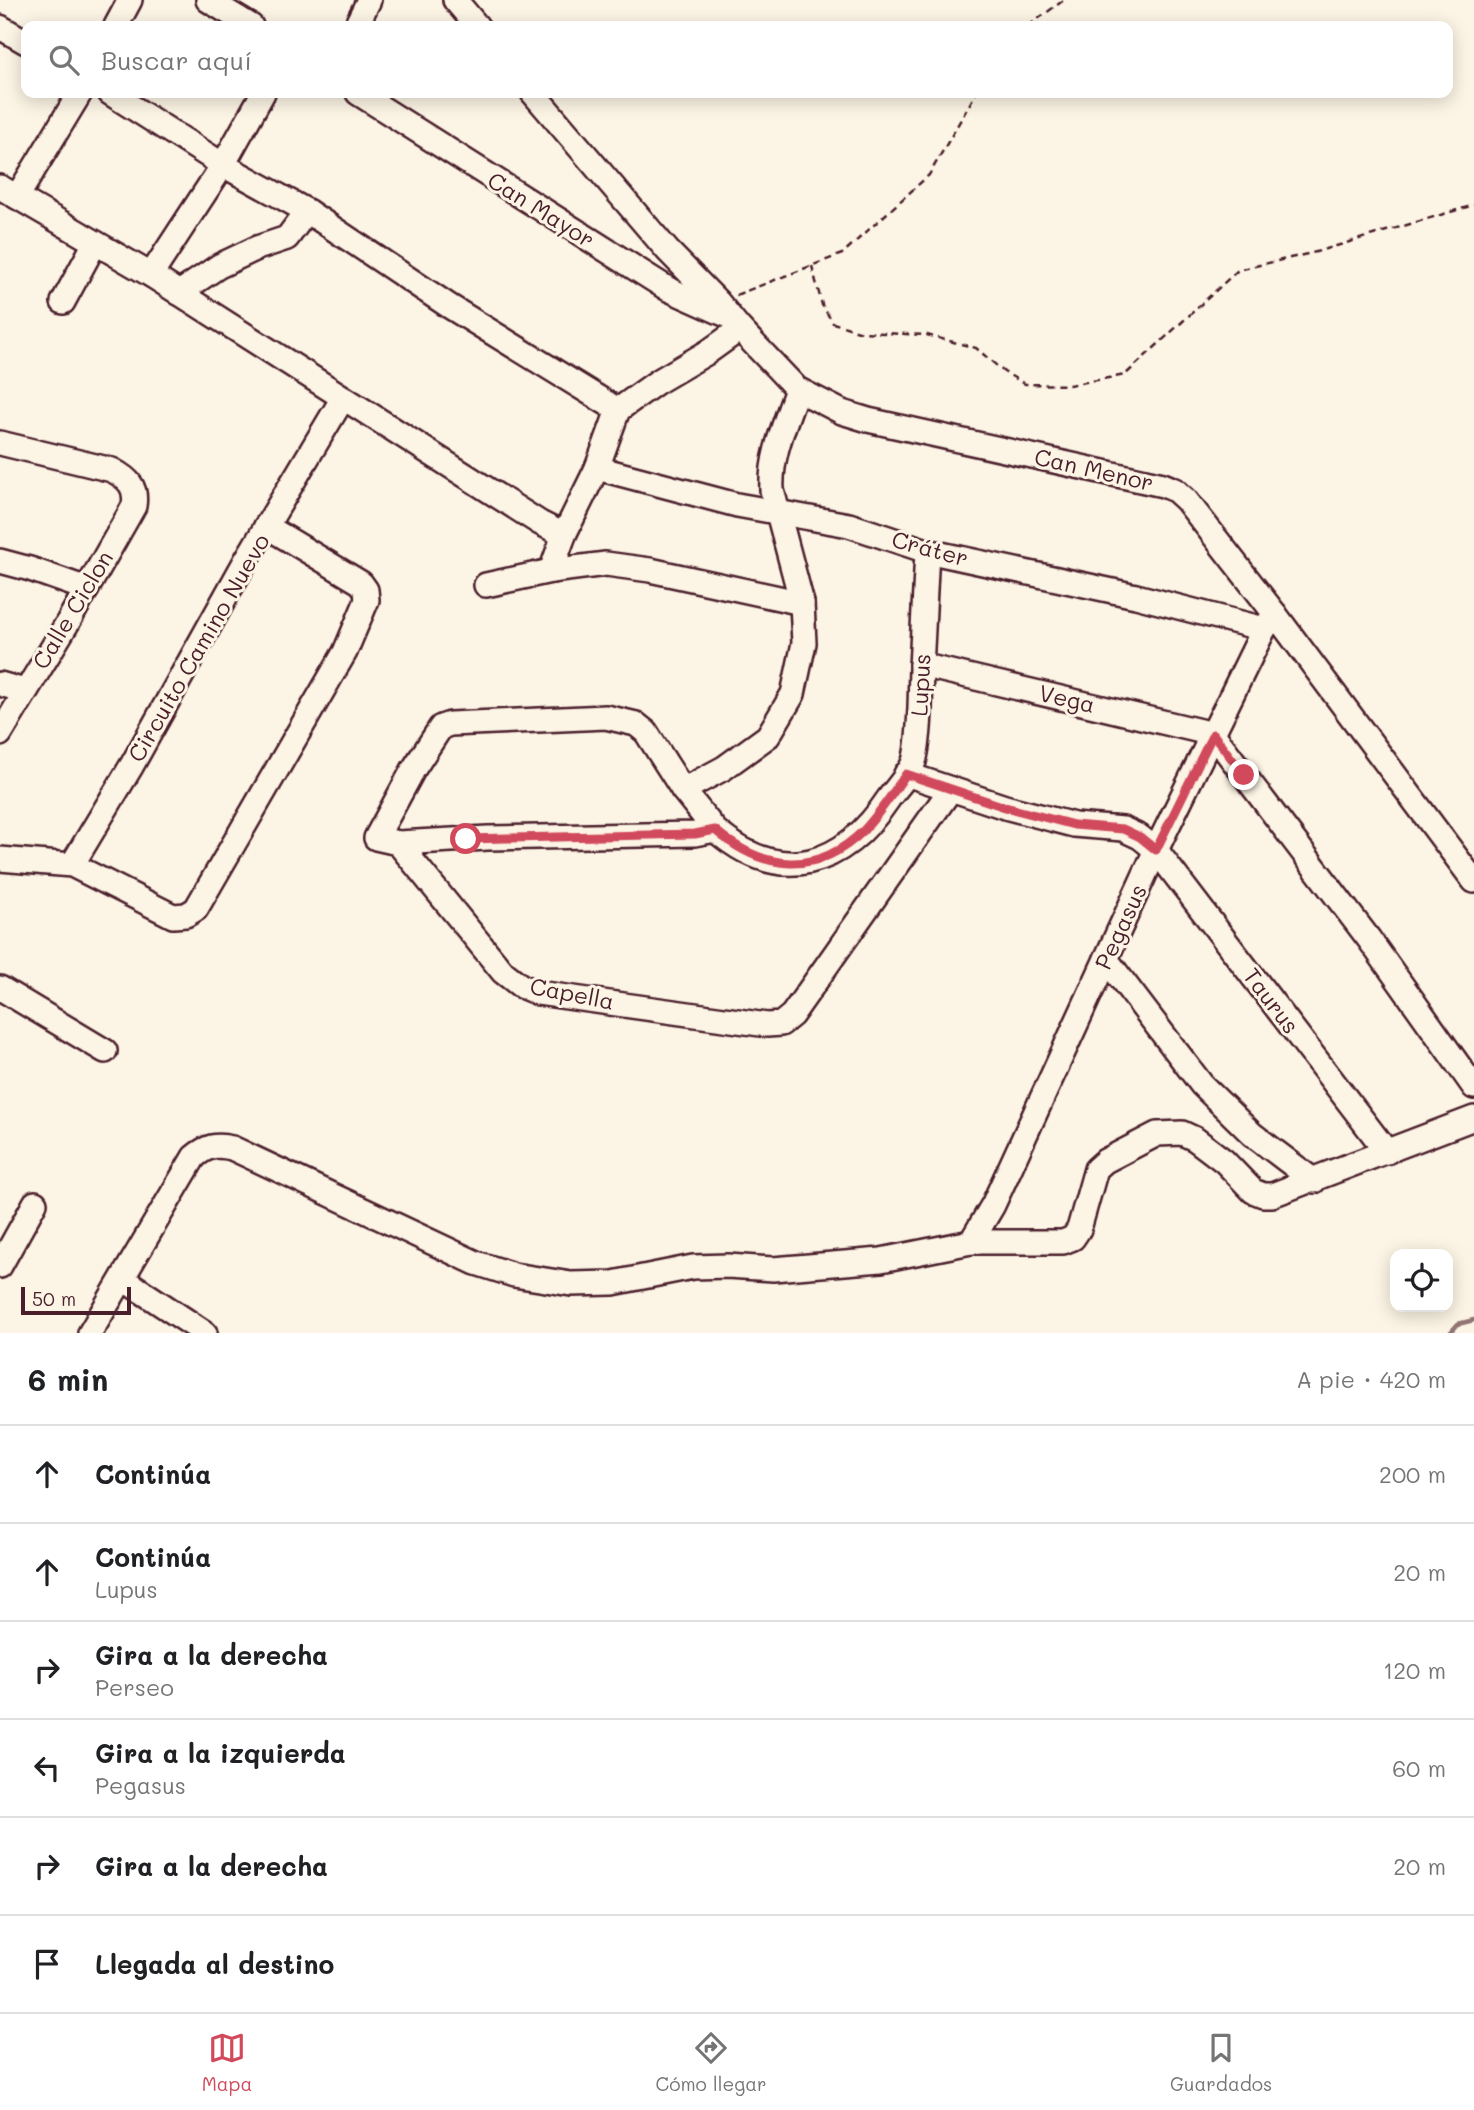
<!DOCTYPE html>
<html lang="es">
<head>
<meta charset="utf-8">
<style>
  body { margin:0; font-family:Mali,sans-serif; background:#f6f6f6; color:#202124 }
  .controls { position:absolute; right:21px; bottom:21px; display:grid; overflow:hidden; border-radius:14px; box-shadow:0 4px 18px #0003 }
  .controls button { width:63px; height:63px; display:grid; place-items:center; padding:0; border:0; border-bottom:2px solid #e0e0e0; background:#fff; color:#202124; font:35px sans-serif }
  .scale { position:absolute; left:21px; bottom:18px; width:110px; box-sizing:border-box; padding-left:7px; border:4px solid #4a1f2b; border-top:0; font-size:19px; line-height:24px; white-space:nowrap; color:#4a1f2b; -webkit-text-stroke:5px #fcf5e5; paint-order:stroke }
  .stop { position:absolute; width:21px; height:21px; margin:-16px; border:5px solid #d1495b; border-radius:50%; background:#fff }
  .stop.end { background:#d1495b; border-color:#fff; box-shadow:0 2px 7px #0008 }
  .list { margin:0; padding:0; list-style:none }
  h2 { display:flex; justify-content:space-between; align-items:center; height:91px; margin:0; padding:0 28px; font-size:30px }
  h2 small { font-size:23px; font-weight:400; color:#757577 }
  .list li { display:grid; grid-template-columns:46px 1fr auto; gap:21px; align-items:center; box-sizing:border-box; height:98px; padding:0 28px; border-top:2px solid #e0e0e0 }
  .list b { display:block; font-size:26px; white-space:nowrap }
  .list p { margin:0; font-size:23px; white-space:nowrap; color:#757577 }
  .list em { font-size:23px; font-style:normal; color:#757577 }
  .icon { flex:none; width:38px; height:38px; fill:none; stroke:currentColor; stroke-width:2; stroke-linecap:round; stroke-linejoin:round }
  .map { position:relative; flex:none; width:1474px; height:1333px; overflow:hidden }
  .search { position:absolute; background:#fff; box-shadow:0 4px 18px #0003; left:21px; right:21px; top:21px; height:77px; display:flex; align-items:center; gap:18px; box-sizing:border-box; padding:0 24px; border-radius:14px; color:#757577; font-size:26px }
  .sheet { height:679px; background:#fff }
  nav { display:flex; justify-content:space-around; align-items:center; box-sizing:border-box; height:98px; border-top:2px solid #e0e0e0; background:#fff; font-size:19px; color:#757577 }
  nav a { display:grid; justify-items:center; gap:4px }
  nav .on { color:#d1495b }
  .map>svg:first-child { display:block }
  .lines { fill:none; stroke-linecap:round; stroke-linejoin:round }
  .stream { stroke:#917474; stroke-width:4.5 }
  .minor-casing { stroke:#4a1f2b; stroke-width:28 }
  .path { stroke:#4a1f2b; stroke-width:2.5; stroke-dasharray:7 5; stroke-linecap:butt }
  .minor { stroke:#fcf5e5; stroke-width:23 }
  .route { stroke:#d1495b; stroke-width:9 }
  .labels { text-anchor:middle; stroke-width:6; stroke-linejoin:round; paint-order:stroke }
  .street-label { font-size:23px; fill:#4a1f2b; stroke:#fcf5e5 }
</style>
</head>
<body>
<div class="map">
<svg width="1474" height="1333" viewBox="0 0 1474 1333">
  <rect width="100%" height="100%" fill="#fcf5e5"/>
  <filter id="ink" filterUnits="userSpaceOnUse"><feTurbulence type="fractalNoise" baseFrequency=".0143" numOctaves="2"/><feDisplacementMap in="SourceGraphic" scale="14" xChannelSelector="R" yChannelSelector="G"/><feConvolveMatrix kernelMatrix="1 2 1 2 8 2 1 2 1" color-interpolation-filters="sRGB"/></filter>
  <g filter="url(#ink)">
    <g class="lines">
      <polyline class="stream" points="1450,1333 1458,1324 1474,1320"/>
      <g class="minor-casing">
        <g id="minor">
          <polyline points="208,0 251,26"/>
          <polyline points="455,0 477,26"/>
          <polyline points="116,26 130,0"/>
          <polyline points="356,26 369,0"/>
          <polyline points="0,27 26,42"/>
          <polyline points="110,93 223,165 307,211 449,306 618,410"/>
          <polyline points="358,93 668,289 724,314"/>
          <polyline points="533,93 668,251 718,302 740,329 797,389 842,412 868,420 1163,485 1175,490 1186,500 1275,614 1474,881"/>
          <polyline points="0,187 151,275 540,523 564,535"/>
          <polyline points="17,197 80,93"/>
          <polyline points="151,275 223,165 263,93"/>
          <polyline points="179,293 219,266 257,248 287,238 307,211"/>
          <polyline points="63,302 95,243"/>
          <path d="M0,443L112,470C129,479 137,487 134,506L68,622L0,734"/>
          <polyline points="597,468 737,505 849,525 927,551 1136,596 1264,629"/>
          <polyline points="0,561 30,569 87,589"/>
          <polyline points="551,571 564,535 597,468 618,410 657,382 708,352 740,329"/>
          <polyline points="486,585 551,571 606,564 650,570 802,603"/>
          <polyline points="921,665 1213,734 1369,939 1474,1087"/>
          <polyline points="0,684 25,691"/>
          <polyline points="906,774 1005,807 1074,825 1123,829 1140,837 1156,850 1387,1152"/>
          <path d="M683,790L724,768L768,736L793,694L804,643L802,603L772,490C770,455 786,422 797,389"/>
          <path d="M715,830L683,790L646,732L636,724L606,717L450,724L441,727L413,770L376,838L398,843L488,838L695,834L715,830C781,887 843,867 889,798C897,787 912,772 915,758C921,729 920,698 921,668C923,629 925,590 927,551"/>
          <polyline points="398,843 503,972 521,986 538,993 767,1025 781,1024 792,1015 951,789"/>
          <polyline points="0,859 72,865 173,916 186,915 196,909 345,652 367,600 366,590 361,583 266,526"/>
          <polyline points="72,865 132,765 245,562 343,398"/>
          <polyline points="1106,959 1202,1085 1252,1134 1314,1181"/>
          <polyline points="0,988 105,1051"/>
          <polyline points="971,1242 993,1205 1156,850 1264,629 1275,614"/>
          <polyline points="0,1266 35,1203"/>
          <polyline points="123,1279 205,1333"/>
          <path d="M90,1333L194,1157C207,1146 216,1144 232,1148L476,1263L514,1275L571,1284L613,1283L693,1267L728,1266L773,1269L881,1260L971,1242H1063L1073,1238L1079,1229L1096,1169L1105,1161L1157,1134L1182,1133L1195,1139L1224,1161L1253,1191L1263,1195H1272L1474,1118"/>
        </g>
      </g>
      <g class="path">
        <polyline points="1028,26 1064,0"/>
        <polyline points="812,266 822,305 833,323 862,332 927,335 976,348 1004,372 1025,384 1069,385 1125,375 1238,270 1316,252 1474,205"/>
        <polyline points="736,295 842,254 929,175 976,93"/>
      </g>
      <use href="#minor" class="minor"/>
    </g>
  </g>
  <g class="lines" filter="url(#ink)">
    <path class="route" d="M466,839L695,834L715,830C763,871 817,877 864,830C880,813 893,793 906,774L1005,807L1074,825L1123,829L1140,837L1156,850L1213,734L1244,775"/>
  </g>
  <g class="labels">
    <g class="street-label">
      <text transform="translate(541 210) rotate(32)" y="8">Can Mayor</text>
      <text transform="translate(1094 470) rotate(13)" y="8">Can Menor</text>
      <text transform="translate(930 549) rotate(15)" y="8">Cráter</text>
      <text transform="translate(73 610) rotate(-59)" y="8">Calle Ciclon</text>
      <text transform="translate(199 648) rotate(-60)" y="8">Circuito Camino Nuevo</text>
      <text transform="translate(921 685) rotate(-87)" y="8">Lupus</text>
      <text transform="translate(1067 699) rotate(13)" y="8">Vega</text>
      <text transform="translate(1121 927) rotate(-65)" y="8">Pegasus</text>
      <text transform="translate(572 994) rotate(11)" y="8">Capella</text>
      <text transform="translate(1271 1001) rotate(53)" y="8">Taurus</text>
    </g>
  </g>
</svg>
<div class="controls">
<button><svg class="icon" aria-label="locate" viewBox="0 0 24 24"><circle cx="12" cy="12" r="6"/><path d="M12 2v4M12 18v4M2 12h4M18 12h4"/></svg></button>
</div>
<div class="scale">50 m</div>
<div class="stop" style="left:466px;top:839px"></div>
<div class="stop end" style="left:1244px;top:775px"></div>
<div class="search"><svg class="icon" aria-label="search" viewBox="0 0 24 24"><circle cx="10" cy="10" r="6"/><path d="M15 15l6 6"/></svg>Buscar aquí</div>
</div>
<section class="sheet">
<h2>6 min<small>A pie · 420 m</small></h2>
<ul class="list">
<li><svg class="icon" aria-label="ahead" viewBox="0 0 24 24"><path d="M12 20V5M6 11l6-6 6 6"/></svg><div><b>Continúa</b></div><em>200 m</em></li>
<li><svg class="icon" aria-label="ahead" viewBox="0 0 24 24"><path d="M12 20V5M6 11l6-6 6 6"/></svg><div><b>Continúa</b><p>Lupus</p></div><em>20 m</em></li>
<li><svg class="icon" aria-label="right" viewBox="0 0 24 24"><path d="M7 20v-9h11M14 6l5 5-5 5"/></svg><div><b>Gira a la derecha</b><p>Perseo</p></div><em>120 m</em></li>
<li><svg class="icon" aria-label="left" viewBox="0 0 24 24"><path d="M17 20v-9H6M10 6l-5 5 5 5"/></svg><div><b>Gira a la izquierda</b><p>Pegasus</p></div><em>60 m</em></li>
<li><svg class="icon" aria-label="right" viewBox="0 0 24 24"><path d="M7 20v-9h11M14 6l5 5-5 5"/></svg><div><b>Gira a la derecha</b></div><em>20 m</em></li>
<li><svg class="icon" aria-label="arrive" viewBox="0 0 24 24"><path d="M6 21V4h12l-3 4 3 4H6"/></svg><div><b>Llegada al destino</b></div></li>
</ul>
</section>
<nav>
<a class="on"><svg class="icon" aria-label="map" viewBox="0 0 24 24"><path d="M3 6l6-2 6 2 6-2v14l-6 2-6-2-6 2zM9 4v14M15 6v14"/></svg>Mapa</a>
<a><svg class="icon" aria-label="directions" viewBox="0 0 24 24"><path d="M12 3l9 9-9 9-9-9zM9 14v-3h6M13 9l2 2-2 2"/></svg>Cómo llegar</a>
<a><svg class="icon" aria-label="saved" viewBox="0 0 24 24"><path d="M7 4h10v16l-5-4-5 4z"/></svg>Guardados</a>
</nav>
</body>
</html>
